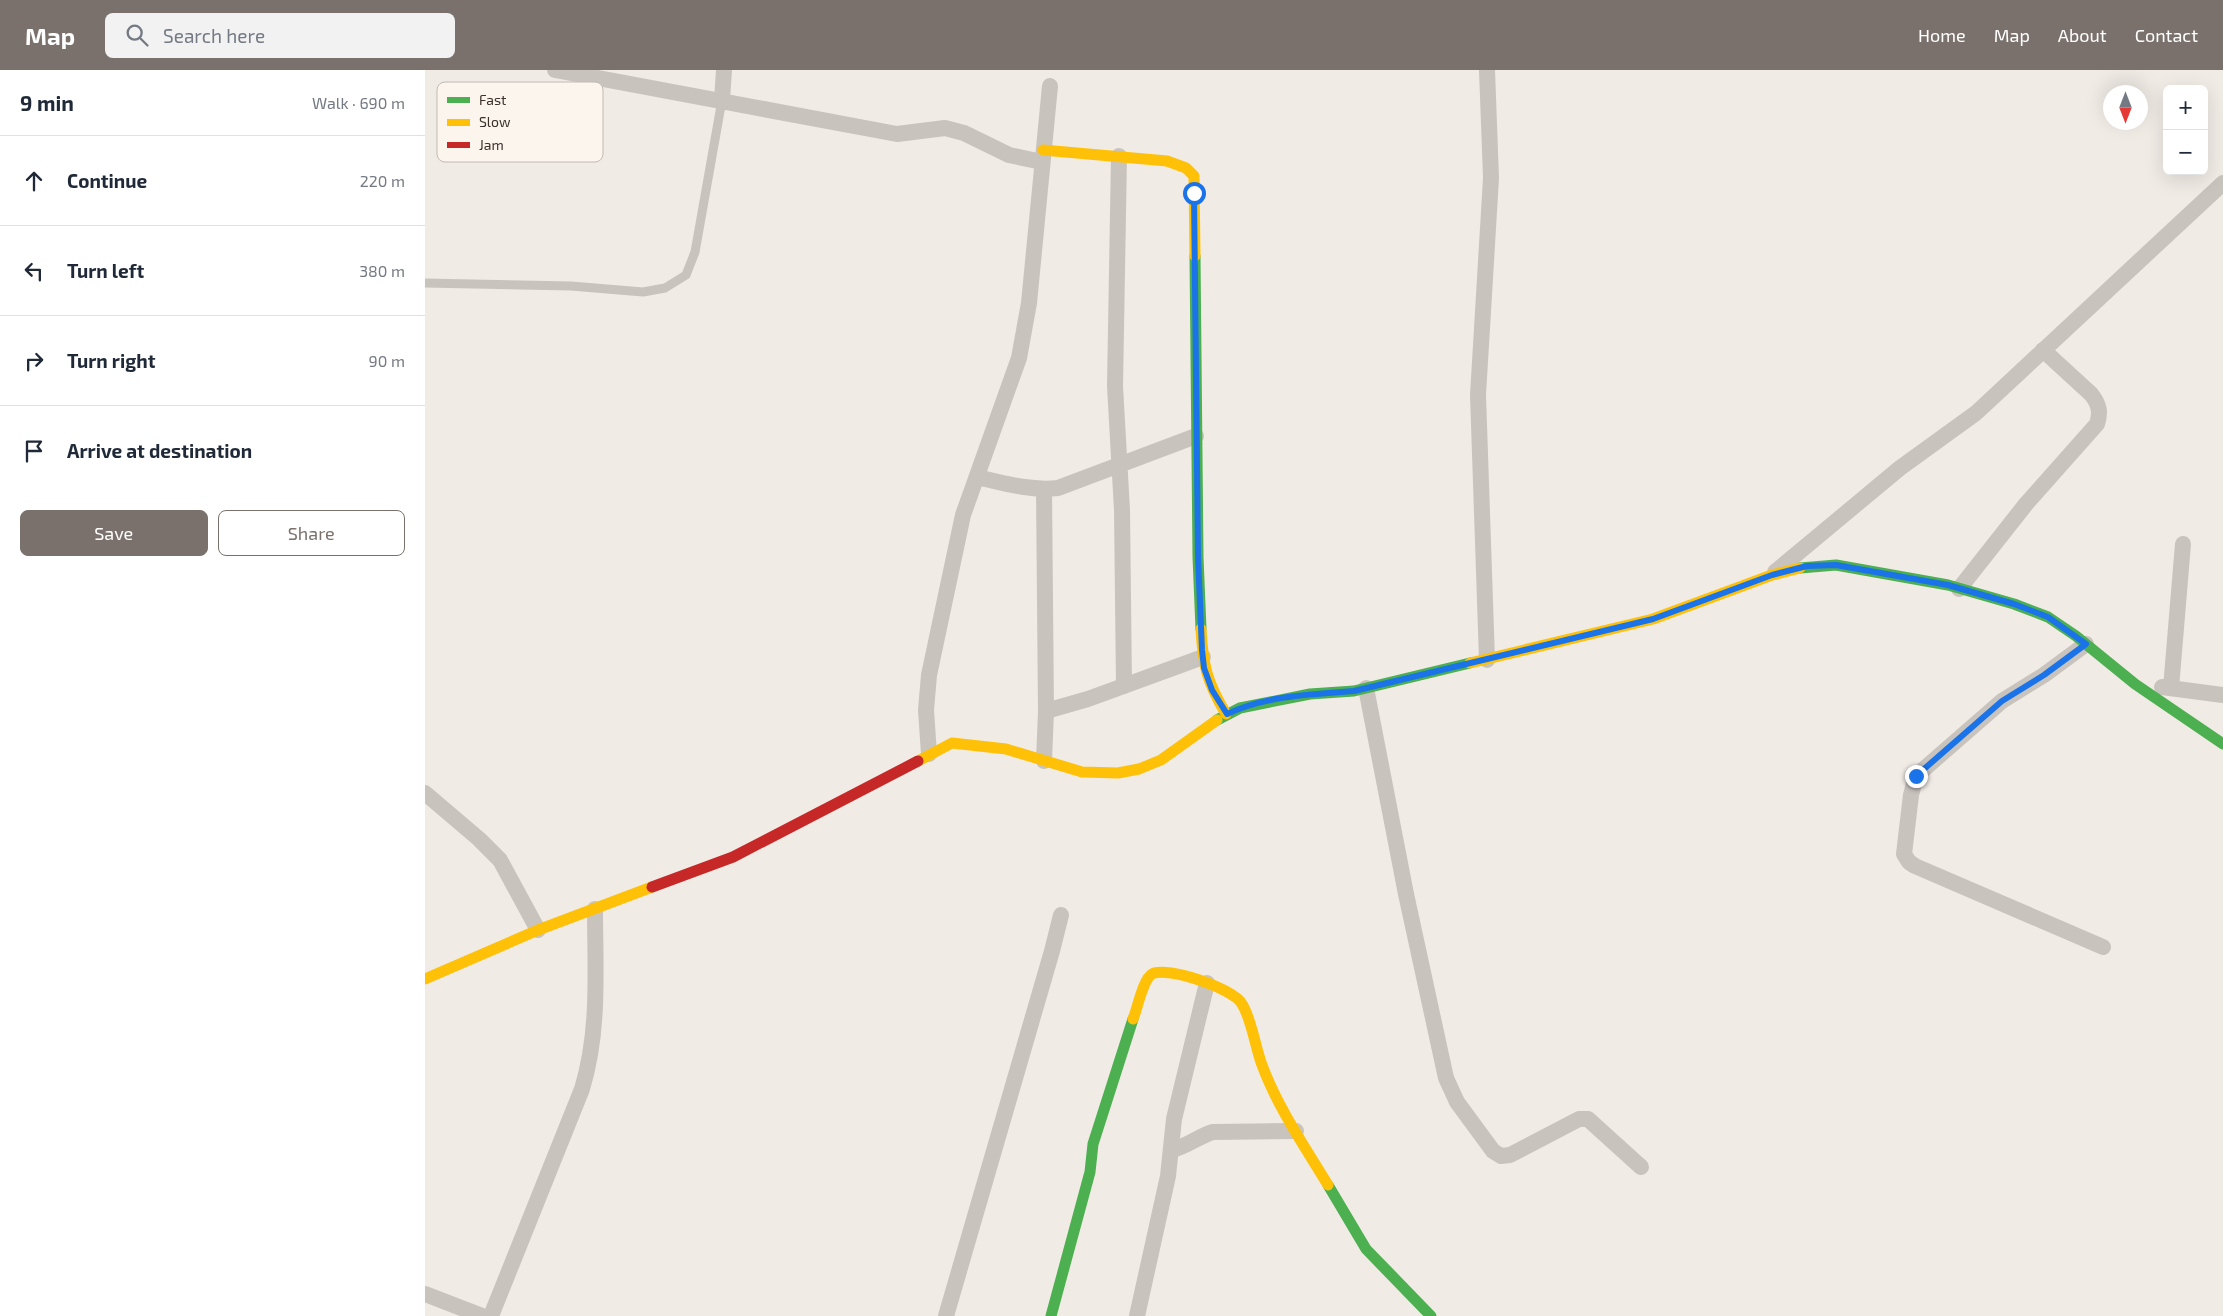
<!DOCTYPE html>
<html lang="en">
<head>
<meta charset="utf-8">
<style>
  body { margin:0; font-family:"Exo 2",sans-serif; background:#f2f2f3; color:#1f2937 }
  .controls { position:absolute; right:15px; top:15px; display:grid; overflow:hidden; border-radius:8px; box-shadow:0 5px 20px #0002 }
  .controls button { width:45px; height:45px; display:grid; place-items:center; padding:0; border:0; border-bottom:1px solid #e0e1e3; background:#fff; color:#1f2937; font:25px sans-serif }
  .compass { position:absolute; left:1678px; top:15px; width:45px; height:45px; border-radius:50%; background:#fff; box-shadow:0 5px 20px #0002; rotate:180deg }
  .stop { position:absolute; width:15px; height:15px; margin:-11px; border:4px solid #1a73e8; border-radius:50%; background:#fff }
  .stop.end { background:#1a73e8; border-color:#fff; box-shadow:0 1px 5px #0008 }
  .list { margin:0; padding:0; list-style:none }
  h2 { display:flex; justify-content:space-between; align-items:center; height:65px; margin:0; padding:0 20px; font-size:21px }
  h2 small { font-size:16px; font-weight:400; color:#747a83 }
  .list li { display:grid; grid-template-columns:32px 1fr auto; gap:15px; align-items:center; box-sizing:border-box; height:90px; padding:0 20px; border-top:1px solid #e0e1e3 }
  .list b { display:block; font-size:19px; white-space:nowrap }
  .list em { font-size:16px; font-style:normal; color:#747a83 }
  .actions { display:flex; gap:10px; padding:15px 20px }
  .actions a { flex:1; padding:11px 0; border:1px solid #7a716c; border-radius:8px; text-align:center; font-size:18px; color:#7a716c }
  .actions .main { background:#7a716c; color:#fff }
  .icon { flex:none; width:28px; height:28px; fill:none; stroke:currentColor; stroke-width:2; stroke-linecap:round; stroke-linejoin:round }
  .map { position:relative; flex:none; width:1798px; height:1246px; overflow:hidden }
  header { display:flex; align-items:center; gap:30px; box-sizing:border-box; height:70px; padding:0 25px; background:#7a716c; color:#fff }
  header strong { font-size:24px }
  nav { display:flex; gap:28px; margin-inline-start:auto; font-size:18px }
  .search { width:350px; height:45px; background:#f2f2f3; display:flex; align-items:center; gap:12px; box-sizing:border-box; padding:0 18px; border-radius:8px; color:#747a83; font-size:19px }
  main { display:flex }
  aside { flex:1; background:#fff }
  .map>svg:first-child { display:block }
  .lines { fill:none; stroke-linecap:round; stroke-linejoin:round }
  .lane { stroke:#c9c3be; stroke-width:9 }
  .street { stroke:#c9c3be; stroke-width:16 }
  .fast { stroke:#4caf50; stroke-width:11 }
  .slow { stroke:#ffc107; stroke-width:11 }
  .jam { stroke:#c62828; stroke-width:11 }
  .route { stroke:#1a73e8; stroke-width:6 }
  .key { fill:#fbf5ee; stroke:#c1bab4; stroke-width:1 }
  .key-label { font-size:14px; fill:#3b302b }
</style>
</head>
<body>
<header>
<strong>Map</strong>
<div class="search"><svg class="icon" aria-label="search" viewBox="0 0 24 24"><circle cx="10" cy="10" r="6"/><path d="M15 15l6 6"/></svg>Search here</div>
<nav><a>Home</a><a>Map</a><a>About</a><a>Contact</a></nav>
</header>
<main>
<aside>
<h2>9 min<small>Walk · 690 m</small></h2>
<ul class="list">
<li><svg class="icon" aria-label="ahead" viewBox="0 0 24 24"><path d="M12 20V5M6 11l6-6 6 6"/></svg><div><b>Continue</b></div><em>220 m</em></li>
<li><svg class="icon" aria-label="left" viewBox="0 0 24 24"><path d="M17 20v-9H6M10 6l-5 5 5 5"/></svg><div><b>Turn left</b></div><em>380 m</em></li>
<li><svg class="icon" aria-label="right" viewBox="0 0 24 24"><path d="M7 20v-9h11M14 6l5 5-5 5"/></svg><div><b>Turn right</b></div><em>90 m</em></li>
<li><svg class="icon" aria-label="arrive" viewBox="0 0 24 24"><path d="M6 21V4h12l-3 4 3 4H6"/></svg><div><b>Arrive at destination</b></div></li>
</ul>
<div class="actions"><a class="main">Save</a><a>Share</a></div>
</aside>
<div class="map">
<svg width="1798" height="1246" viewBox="0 0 1798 1246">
  <rect width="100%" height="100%" fill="#f0ebe5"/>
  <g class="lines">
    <polyline class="lane" points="0,213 146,216 218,222 240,218 261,205 270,182 297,30"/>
    <g class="street">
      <polyline points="130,0 472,64 520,58 539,63 584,85 617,92"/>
      <polyline points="297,30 299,0"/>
      <polyline points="694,86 690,316 697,440 699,616"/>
      <path d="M552,407C578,413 605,421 633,418L771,366"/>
      <polyline points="619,420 621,641 619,691"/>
      <polyline points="1350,502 1475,398 1551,343 1798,113"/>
      <path d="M1534,519L1601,434L1672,354C1676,342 1674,334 1666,324L1618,280"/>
      <polyline points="1661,574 1619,605 1577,631 1491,706 1486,725 1479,784 1484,792 1490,796 1678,877"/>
      <polyline points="1062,590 1053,325 1066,108 1062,0"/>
      <polyline points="1737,617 1798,625"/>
      <polyline points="941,618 981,824 1021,1008 1032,1032 1068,1081 1076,1086 1085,1085 1154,1049 1163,1049 1216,1097"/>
      <polyline points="1746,618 1758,474"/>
      <polyline points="621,641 663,629 778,587"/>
      <polyline points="504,684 501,640 504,605 538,445 594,288 604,233 625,16"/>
      <polyline points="0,723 54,769 75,790 113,860"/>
      <path d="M747,1080C763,1076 774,1066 788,1062L871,1061"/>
      <polyline points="0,1224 57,1246"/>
      <path d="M66,1246L157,1019C175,960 170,900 170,839"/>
      <polyline points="521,1246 627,881 636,845"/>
      <polyline points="712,1246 743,1106 749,1049 782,913"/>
    </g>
    <g class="fast">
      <polyline points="770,186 773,487 776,559"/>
      <polyline points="1375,498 1411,495 1523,515 1589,534 1623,547 1651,566 1710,614 1798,674"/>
      <polyline points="792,650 815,638 885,624 929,621 1045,593"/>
      <polyline points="903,1115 941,1179 1006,1246"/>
      <polyline points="626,1246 665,1102 668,1074 708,949"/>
    </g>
    <g class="slow">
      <polyline points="618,80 742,91 761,98 769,106 770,186"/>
      <path d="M776,559C778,596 782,612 801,644"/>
      <polyline points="1045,593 1228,549 1347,505 1375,498"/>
      <polyline points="493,691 527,673 581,679 657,702 693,703 714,699 736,690 792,650"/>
      <polyline points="0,909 113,860 227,817"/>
      <path d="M708,949C712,940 718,909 727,904C742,896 808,918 817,934C827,950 830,977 837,995C853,1038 880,1077 903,1115"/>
    </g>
    <polyline class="jam" points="227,817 308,787 493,691"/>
  </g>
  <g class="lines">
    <path class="route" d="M769,123L773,487L777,580L779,598L787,620L802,644C839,626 887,624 929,621L1228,549L1347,505L1382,496L1411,495L1523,515L1589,534L1623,547L1661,574L1619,605L1577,631L1491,706"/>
  </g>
  <rect x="12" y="12" width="166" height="80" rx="8" class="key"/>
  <rect x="22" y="27" width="23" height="6" fill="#4caf50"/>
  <rect x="22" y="49" width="23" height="7" fill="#ffc107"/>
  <rect x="22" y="72" width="23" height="6" fill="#c62828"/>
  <g class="key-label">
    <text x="54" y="35">Fast</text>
    <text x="54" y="57">Slow</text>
    <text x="54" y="80">Jam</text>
  </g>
</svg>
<div class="controls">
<button>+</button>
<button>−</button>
</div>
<svg class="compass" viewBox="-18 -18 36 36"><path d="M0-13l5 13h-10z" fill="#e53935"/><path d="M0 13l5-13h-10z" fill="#747a83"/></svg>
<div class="stop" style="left:769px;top:123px"></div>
<div class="stop end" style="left:1491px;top:706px"></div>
</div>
</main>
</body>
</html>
